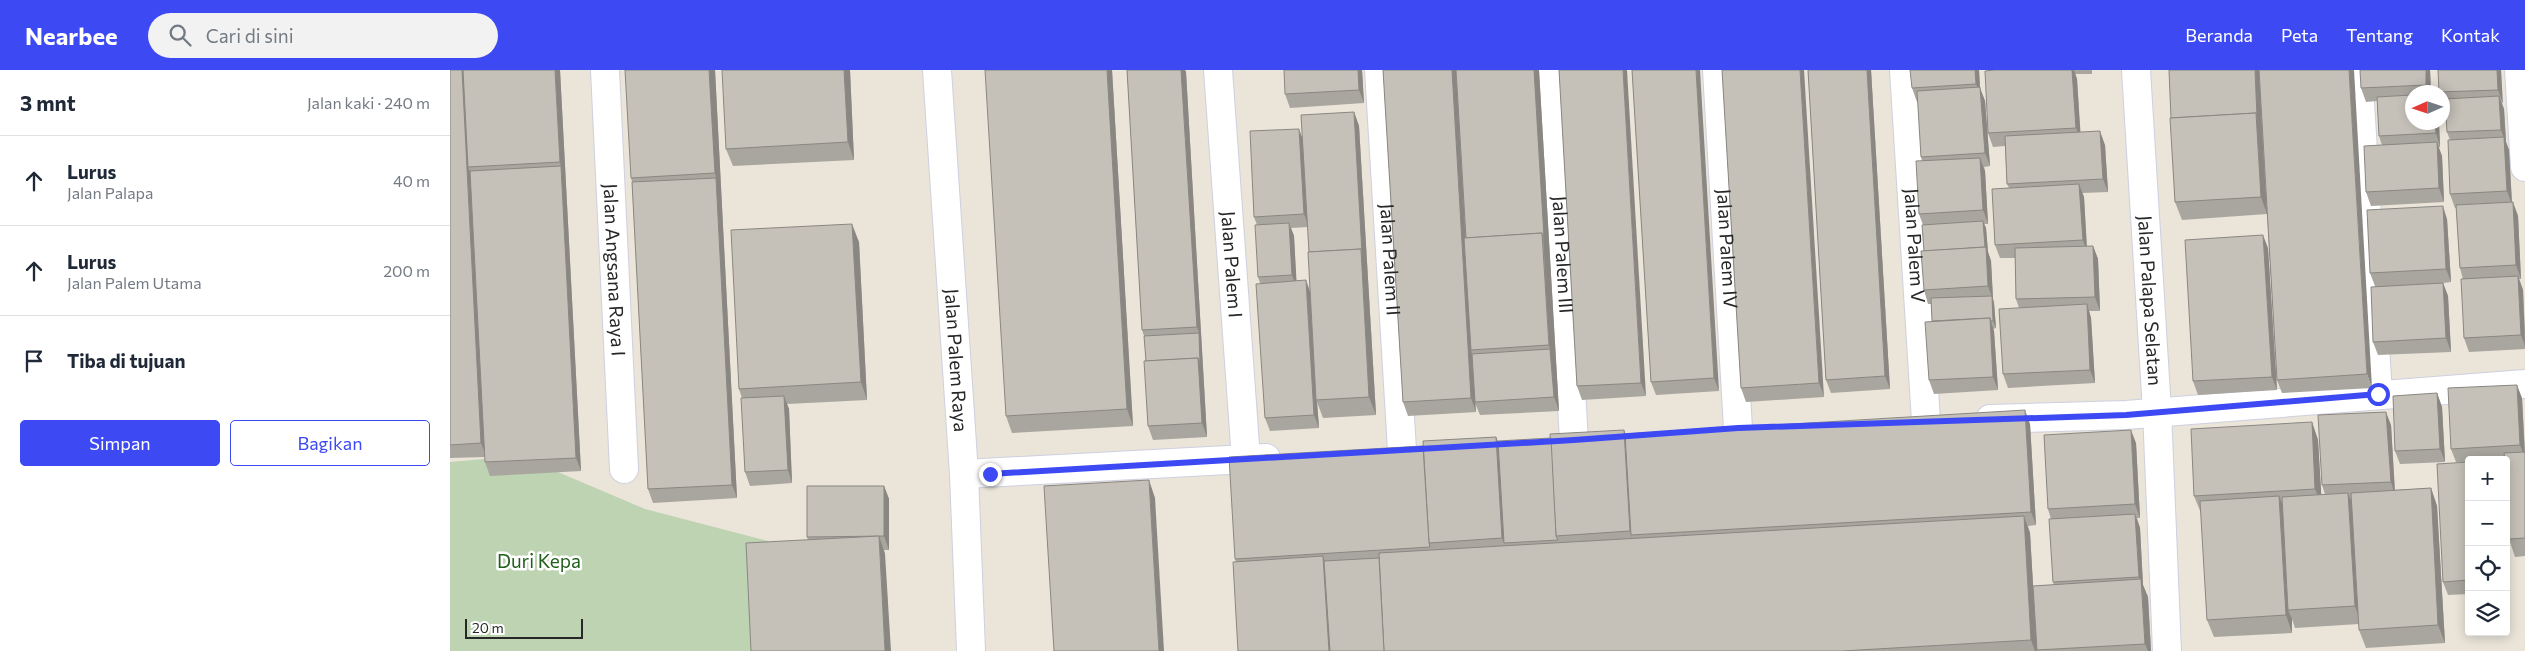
<!DOCTYPE html>
<html lang="id">
<head>
<meta charset="utf-8">
<style>
  body { margin:0; font-family:Commissioner,sans-serif; background:#f2f2f3; color:#1f2937 }
  .controls { position:absolute; right:15px; bottom:15px; display:grid; overflow:hidden; border-radius:5px; box-shadow:0 2px 12px #0003 }
  .controls button { width:45px; height:45px; display:grid; place-items:center; padding:0; border:0; border-bottom:1px solid #e0e1e3; background:#fff; color:#1f2937; font:25px sans-serif }
  .compass { position:absolute; left:1955px; top:15px; width:45px; height:45px; border-radius:50%; background:#fff; box-shadow:0 2px 12px #0003; rotate:267deg }
  .scale { position:absolute; left:15px; bottom:12px; width:118px; box-sizing:border-box; padding-left:5px; border:2px solid #272727; border-top:0; font-size:14px; line-height:18px; white-space:nowrap; color:#272727; -webkit-text-stroke:4px #fff; paint-order:stroke }
  .stop { position:absolute; width:15px; height:15px; margin:-11px; border:4px solid #3d4af3; border-radius:50%; background:#fff }
  .stop.end { background:#3d4af3; border-color:#fff; box-shadow:0 1px 5px #0008 }
  .list { margin:0; padding:0; list-style:none }
  h2 { display:flex; justify-content:space-between; align-items:center; height:65px; margin:0; padding:0 20px; font-size:21px }
  h2 small { font-size:16px; font-weight:400; color:#747a83 }
  .list li { display:grid; grid-template-columns:32px 1fr auto; gap:15px; align-items:center; box-sizing:border-box; height:90px; padding:0 20px; border-top:1px solid #e0e1e3 }
  .list b { display:block; font-size:19px; white-space:nowrap }
  .list p { margin:0; font-size:16px; white-space:nowrap; color:#747a83 }
  .list em { font-size:16px; font-style:normal; color:#747a83 }
  .actions { display:flex; gap:10px; padding:15px 20px }
  .actions a { flex:1; padding:11px 0; border:1px solid #3d4af3; border-radius:5px; text-align:center; font-size:18px; color:#3d4af3 }
  .actions .main { background:#3d4af3; color:#fff }
  .icon { flex:none; width:28px; height:28px; fill:none; stroke:currentColor; stroke-width:2; stroke-linecap:round; stroke-linejoin:round }
  .map { position:relative; flex:none; width:2075px; height:581px; overflow:hidden }
  header { display:flex; align-items:center; gap:30px; box-sizing:border-box; height:70px; padding:0 25px; background:#3d4af3; color:#fff }
  header strong { font-size:24px }
  nav { display:flex; gap:28px; margin-inline-start:auto; font-size:18px }
  .search { width:350px; height:45px; background:#f2f2f3; display:flex; align-items:center; gap:12px; box-sizing:border-box; padding:0 18px; border-radius:28px; color:#747a83; font-size:19px }
  main { display:flex }
  aside { flex:1; background:#fff }
  .map>svg:first-child { display:block }
  .cemetery { fill:#bdd3b1 }
  .lines { fill:none; stroke-linecap:round; stroke-linejoin:round }
  .minor-casing { stroke:#ced0e0; stroke-width:30 }
  .minor { stroke:#fff; stroke-width:28 }
  .wall { fill:#a9a69f; fill-rule:evenodd }
  .shaded-wall { fill:#8a8782 }
  .building { fill:#c5c1b9; stroke:#8a8782 }
  .route { stroke:#3d4af3; stroke-width:6 }
  .labels { text-anchor:middle; stroke-width:5; stroke-linejoin:round; paint-order:stroke }
  .street-label { font-size:19px; fill:#272727; stroke:#fff }
  .park-label { font-size:19px; fill:#22601b; stroke:#fff }
</style>
</head>
<body>
<header>
<strong>Nearbee</strong>
<div class="search"><svg class="icon" aria-label="search" viewBox="0 0 24 24"><circle cx="10" cy="10" r="6"/><path d="M15 15l6 6"/></svg>Cari di sini</div>
<nav><a>Beranda</a><a>Peta</a><a>Tentang</a><a>Kontak</a></nav>
</header>
<main>
<aside>
<h2>3 mnt<small>Jalan kaki · 240 m</small></h2>
<ul class="list">
<li><svg class="icon" aria-label="ahead" viewBox="0 0 24 24"><path d="M12 20V5M6 11l6-6 6 6"/></svg><div><b>Lurus</b><p>Jalan Palapa</p></div><em>40 m</em></li>
<li><svg class="icon" aria-label="ahead" viewBox="0 0 24 24"><path d="M12 20V5M6 11l6-6 6 6"/></svg><div><b>Lurus</b><p>Jalan Palem Utama</p></div><em>200 m</em></li>
<li><svg class="icon" aria-label="arrive" viewBox="0 0 24 24"><path d="M6 21V4h12l-3 4 3 4H6"/></svg><div><b>Tiba di tujuan</b></div></li>
</ul>
<div class="actions"><a class="main">Simpan</a><a>Bagikan</a></div>
</aside>
<div class="map">
<svg width="2075" height="581" viewBox="0 0 2075 581">
  <rect width="100%" height="100%" fill="#eae4d9"/>
  <polygon class="cemetery" points="70,386 195,439 318,471 326,581 0,581 0,392"/>
  <g class="lines">
    <g class="minor-casing">
      <g id="minor">
        <path id="s1" d="M155,0L174,399"/>
        <path id="s2" d="M487,0L514,404L521,581"/>
        <path id="s3" d="M768,0L796,389"/>
        <path id="s4" d="M929,0L952,380"/>
        <path id="s5" d="M1102,0L1124,371"/>
        <path id="s6" d="M1267,0L1288,358"/>
        <path id="s7" d="M1454,0L1476,351"/>
        <path id="s8" d="M1686,0L1707,341L1717,581"/>
        <polyline points="1908,0 1928,324"/>
        <polyline points="2069,0 2075,97"/>
        <polyline points="1540,349 1676,345 2075,314"/>
        <polyline points="514,404 816,388"/>
      </g>
    </g>
    <use href="#minor" class="minor"/>
  </g>
  <g class="wall">
    <polygon points="0,0 110,0 131,401 40,406 35,392 35,387 0,388"/>
    <polygon points="265,0 287,428 203,433 198,419 182,112 181,108"/>
    <polygon points="400,0 404,90 283,96 276,79"/>
    <polygon points="662,0 683,356 562,363 556,346"/>
    <polygon points="677,0 735,0 736,2 757,367 703,370 698,356 696,291 694,266 692,260"/>
    <polygon points="912,0 914,33 840,38 835,24"/>
    <polygon points="933,0 1089,0 1109,341 1030,345 1025,333 1026,342 958,346 953,332"/>
    <polygon points="1109,0 1196,326 1132,330 1127,316"/>
    <polygon points="1182,0 1269,321 1206,325 1201,312"/>
    <polygon points="1272,0 1374,327 1296,332 1291,318"/>
    <polygon points="1358,0 1421,0 1440,319 1381,323 1376,310"/>
    <polygon points="1529,0 1530,18 1535,31 1540,96 1534,97 1535,101 1538,154 1534,154 1536,158 1538,182 1541,191 1543,229 1544,233 1546,258 1543,259 1544,261 1548,320 1484,324 1479,310 1482,251 1481,234 1478,234 1474,220 1474,181 1473,155 1469,144 1472,91 1471,87 1468,32 1467,32 1462,18"/>
    <polygon points="1540,0 1642,0 1642,4 1625,4 1627,9 1630,62 1655,75 1658,122 1632,123 1634,127 1637,176 1643,176 1648,189 1650,241 1639,241 1641,248 1645,313 1558,318 1553,304 1569,238 1566,229 1565,188 1550,188 1545,175 1559,118 1557,114 1555,76 1543,77 1538,63"/>
    <polygon points="1809,0 1922,318 1832,323 1827,310 1817,144 1732,150 1725,132 1721,48"/>
    <polygon points="1980,0 1981,22 1962,22 1962,52 1989,52 1990,77 1988,77 1992,86 1994,132 1921,136 1916,122 1932,75 1929,66 1927,31 1916,32 1911,18"/>
    <polygon points="2051,0 2052,34 2054,39 2056,72 2059,80 2062,132 2068,146 2071,209 2069,209 2073,220 2075,260 2075,279 2019,282 2014,268 2013,209 2010,198 2006,138 2005,138 2000,124 2000,70 1997,62 1996,36 1994,37 1992,32 1992,22"/>
    <path d="M904,42L909,56L926,345L873,348L867,332L869,358L820,361L815,348L810,213L808,207L807,155L804,147L852,68ZM858,157L859,182L860,223L846,211L844,166L841,158Z"/>
    <polygon points="1997,149 2001,212 1993,213 1998,226 2001,282 1928,285 1923,272 1925,216 1920,203"/>
    <polygon points="409,172 417,330 337,334 339,339 342,413 300,416 295,402 292,328 289,319"/>
    <polygon points="1818,178 1827,320 1748,325 1743,311"/>
    <polygon points="1987,323 1992,337 1995,392 1950,394 1945,381"/>
    <polygon points="2072,328 2075,382 2075,486 2065,487 2059,469 2056,390 2019,390 2019,392 2006,392 2001,379"/>
    <polygon points="1862,352 1868,370 1871,424 1875,424 1872,415 1941,355 1945,420 1981,418 1987,436 1995,573 1916,578 1909,560 1909,554 1845,558 1842,549 1842,563 1764,567 1757,550 1751,443 1744,426"/>
    <polygon points="1580,354 1586,455 1578,456 1580,463 1583,516 1604,515 1603,512 1601,449 1598,439 1686,373 1690,448 1687,448 1690,458 1693,515 1698,527 1701,581 788,581 786,492 785,489 973,376 1046,367 1048,371 1101,368 1174,360 1175,364"/>
    <polygon points="2019,392 2019,524 1998,525 1993,512"/>
    <polygon points="434,416 439,429 439,480 434,480 435,484 358,470 357,467"/>
  </g>
  <g class="shaded-wall">
    <polygon points="12,0 16,0 18,97 21,104 36,386 31,373"/>
    <polygon points="105,0 110,0 131,401 126,388 111,96 110,92"/>
    <polygon points="259,0 265,0 287,428 282,415 266,108 265,103"/>
    <polygon points="394,0 400,0 404,90 398,72"/>
    <polygon points="657,0 662,0 683,356 677,339"/>
    <polygon points="731,0 735,0 736,2 757,367 752,353 748,288 749,263 747,257"/>
    <polygon points="908,0 912,0 914,33 909,20"/>
    <polygon points="1002,0 1006,0 1022,280 1021,280 1022,284 1026,342 1021,328"/>
    <polygon points="1084,0 1089,0 1109,341 1104,327 1100,279 1099,275"/>
    <polygon points="1173,0 1177,0 1196,326 1191,313"/>
    <polygon points="1246,0 1250,0 1269,321 1264,308"/>
    <polygon points="1350,0 1354,0 1374,327 1369,313"/>
    <polygon points="1417,0 1421,0 1440,319 1435,306"/>
    <polygon points="1525,0 1529,0 1530,18 1535,31 1540,96 1535,83 1531,27 1526,14"/>
    <polygon points="1622,0 1624,0 1627,9 1631,71 1626,58"/>
    <polygon points="1805,0 1809,0 1812,60 1807,47"/>
    <polygon points="1899,0 1904,0 1922,318 1917,304"/>
    <polygon points="1976,0 1980,0 1981,22 1979,22 1976,15"/>
    <polygon points="2047,0 2051,0 2053,34 2048,20"/>
    <polygon points="2049,26 2054,39 2056,72 2059,80 2062,135 2057,121 2054,68 2051,60"/>
    <polygon points="904,42 909,56 926,345 919,327 911,179"/>
    <polygon points="1806,43 1812,60 1817,144 1811,127"/>
    <polygon points="1985,52 1989,52 1990,77 1986,63"/>
    <polygon points="849,59 854,72 859,157 854,144"/>
    <polygon points="1650,61 1655,75 1658,122 1653,109"/>
    <polygon points="1987,72 1992,86 1994,132 1989,118"/>
    <polygon points="1530,88 1535,101 1538,154 1533,140"/>
    <polygon points="1629,114 1634,127 1637,183 1633,170"/>
    <polygon points="2063,132 2068,146 2071,209 2066,195"/>
    <polygon points="1993,136 1997,149 2001,212 1996,199"/>
    <polygon points="1533,151 1536,158 1538,182 1541,191 1543,229 1544,233 1546,258 1543,251 1542,227 1538,216"/>
    <polygon points="839,153 844,166 847,219 842,205"/>
    <polygon points="402,154 409,172 417,330 411,312"/>
    <polygon points="1813,165 1818,178 1827,320 1822,307"/>
    <polygon points="1643,176 1648,189 1650,241 1645,227"/>
    <polygon points="2068,206 2073,220 2075,276 2071,265"/>
    <polygon points="856,210 861,224 866,330 867,332 869,358 864,345"/>
    <polygon points="1993,213 1998,226 2001,282 1996,268"/>
    <polygon points="1637,234 1641,248 1645,313 1640,300"/>
    <polygon points="1540,248 1544,261 1548,320 1543,307"/>
    <polygon points="2067,315 2072,328 2075,388 2070,375"/>
    <polygon points="1987,323 1992,337 1995,392 1990,379"/>
    <polygon points="334,326 339,339 342,413 338,400"/>
    <polygon points="1575,340 1580,354 1586,455 1581,442"/>
    <polygon points="1936,342 1941,355 1945,425 1941,412"/>
    <polygon points="1862,352 1868,370 1872,436 1865,419"/>
    <polygon points="1174,360 1180,377 1181,465 1186,479 1180,461"/>
    <polygon points="1681,360 1686,373 1690,448 1685,434"/>
    <polygon points="1046,367 1053,385 1054,473 1059,486 1052,468"/>
    <polygon points="699,410 705,428 714,581 709,581"/>
    <polygon points="434,416 439,429 439,480 434,466"/>
    <polygon points="1981,418 1987,436 1995,573 1988,555"/>
    <polygon points="1898,423 1905,441 1911,554 1905,536"/>
    <polygon points="1829,426 1836,444 1838,540 1842,549 1842,563 1836,545"/>
    <polygon points="1685,444 1690,458 1693,515 1698,527 1701,581 1698,581 1695,574 1692,516 1689,507"/>
    <polygon points="1574,446 1580,463 1587,581 1585,581 1581,570"/>
    <polygon points="429,466 435,484 441,581 435,581"/>
    <polygon points="873,486 879,504 884,581 879,581"/>
  </g>
  <g class="building">
    <polygon points="0,0 12,0 31,373 0,375"/>
    <polygon points="13,0 105,0 110,92 18,97"/>
    <polygon points="175,0 259,0 265,103 181,108"/>
    <polygon points="272,0 394,0 398,72 276,79"/>
    <polygon points="535,0 657,0 677,339 556,346"/>
    <polygon points="677,0 731,0 747,257 692,260"/>
    <polygon points="834,0 908,0 909,20 835,24"/>
    <polygon points="933,0 1002,0 1021,328 953,332"/>
    <polygon points="1006,0 1084,0 1094,167 1092,163 1016,168"/>
    <polygon points="1109,0 1173,0 1191,313 1127,316"/>
    <polygon points="1182,0 1246,0 1264,308 1201,312"/>
    <polygon points="1272,0 1350,0 1369,313 1291,318"/>
    <polygon points="1358,0 1417,0 1435,306 1376,310"/>
    <polygon points="1460,0 1525,0 1526,14 1462,18"/>
    <polygon points="1544,0 1622,0 1626,58 1538,63 1535,1"/>
    <polygon points="1719,0 1805,0 1807,47 1806,43 1721,48"/>
    <polygon points="1809,0 1899,0 1917,304 1827,310"/>
    <polygon points="1910,0 1976,0 1976,15 1911,18"/>
    <polygon points="1988,0 2047,0 2048,20 1989,22"/>
    <polygon points="1530,17 1535,83 1471,87 1467,21"/>
    <polygon points="1962,25 1962,52 1985,52 1986,63 1929,66 1927,27"/>
    <polygon points="2049,26 2051,60 1997,62 1995,29"/>
    <polygon points="904,42 912,183 911,179 859,182 851,45"/>
    <polygon points="1806,43 1811,127 1725,132 1720,48"/>
    <polygon points="849,59 854,144 804,147 800,61"/>
    <polygon points="1650,61 1653,109 1557,114 1555,66"/>
    <polygon points="2054,67 2057,121 2000,124 1998,70"/>
    <polygon points="1987,72 1989,118 1916,122 1914,76"/>
    <polygon points="1530,88 1533,140 1469,144 1466,91"/>
    <polygon points="111,96 126,388 35,392 20,101"/>
    <polygon points="266,108 282,415 198,419 182,112"/>
    <polygon points="1629,114 1633,170 1545,175 1542,119"/>
    <polygon points="2063,132 2066,195 2010,198 2006,135"/>
    <polygon points="1993,136 1996,199 1920,203 1917,140"/>
    <polygon points="1533,151 1535,177 1474,181 1472,155"/>
    <polygon points="839,153 842,205 808,207 805,155"/>
    <polygon points="402,154 411,312 289,319 281,160"/>
    <polygon points="1092,163 1099,275 1021,280 1014,168"/>
    <polygon points="1813,165 1822,307 1743,311 1735,170"/>
    <polygon points="1643,176 1645,227 1566,229 1565,178"/>
    <polygon points="1536,177 1538,216 1474,220 1471,181"/>
    <polygon points="911,179 919,327 866,330 858,182"/>
    <polygon points="2068,206 2071,265 2014,268 2011,209"/>
    <polygon points="856,210 864,345 815,348 806,214"/>
    <polygon points="1993,213 1996,268 1923,272 1921,217"/>
    <polygon points="1542,226 1543,251 1541,251 1540,248 1482,251 1481,228"/>
    <polygon points="1637,234 1640,300 1553,304 1549,239"/>
    <polygon points="1540,248 1543,307 1479,310 1475,252"/>
    <polygon points="749,263 750,294 748,288 696,291 694,266"/>
    <polygon points="1100,279 1104,327 1025,332 1022,284"/>
    <polygon points="748,288 752,353 698,356 694,291"/>
    <polygon points="2067,315 2070,375 2001,379 1998,318"/>
    <polygon points="1987,323 1990,379 1945,381 1943,326"/>
    <polygon points="334,326 338,400 295,402 291,328"/>
    <polygon points="1575,340 1581,442 1181,465 1175,364"/>
    <polygon points="1936,342 1941,412 1872,415 1868,345"/>
    <polygon points="1862,352 1865,419 1744,426 1741,359"/>
    <polygon points="1174,360 1180,461 1106,466 1100,364"/>
    <polygon points="1681,360 1685,434 1598,439 1594,365"/>
    <polygon points="1046,367 1052,468 979,473 973,371"/>
    <polygon points="1101,368 1106,466 1108,470 1054,473 1048,371"/>
    <polygon points="973,376 979,473 980,477 785,489 779,387"/>
    <polygon points="2075,382 2075,468 2059,469 2056,418 2056,390 2055,390 2054,383"/>
    <polygon points="2019,392 2019,510 1993,512 1987,394"/>
    <polygon points="699,410 709,581 604,581 594,416"/>
    <polygon points="357,416 434,416 434,466 357,467"/>
    <polygon points="1981,418 1988,555 1909,560 1901,423"/>
    <polygon points="1898,423 1905,536 1838,540 1832,427"/>
    <polygon points="1829,426 1836,545 1757,550 1750,431"/>
    <polygon points="1685,444 1689,507 1603,512 1599,449"/>
    <polygon points="1574,446 1581,570 1392,581 934,581 929,483"/>
    <polygon points="429,466 435,581 301,581 296,473"/>
    <polygon points="873,486 879,581 788,581 783,492"/>
    <polygon points="929,488 934,581 880,581 874,491"/>
    <polygon points="1691,509 1695,574 1587,580 1583,516"/>
  </g>
  <g class="lines">
    <polyline class="route" points="540,404 1124,370 1288,358 1676,345 1928,324"/>
  </g>
  <g class="labels">
    <g class="street-label">
      <text dy="7" stroke="none"><textPath href="#s7" startOffset="176">Jalan Palem V</textPath></text>
      <text dy="7" stroke="none"><textPath href="#s6" startOffset="179">Jalan Palem IV</textPath></text>
      <text dy="7" stroke="none"><textPath href="#s5" startOffset="185">Jalan Palem III</textPath></text>
      <text dy="7" stroke="none"><textPath href="#s4" startOffset="190">Jalan Palem II</textPath></text>
      <text dy="7" stroke="none"><textPath href="#s3" startOffset="195">Jalan Palem I</textPath></text>
      <text dy="7" stroke="none"><textPath href="#s1" startOffset="200">Jalan Angsana Raya I</textPath></text>
      <text dy="7" stroke="none"><textPath href="#s8" startOffset="231">Jalan Palapa Selatan</textPath></text>
      <text dy="7" stroke="none"><textPath href="#s2" startOffset="291">Jalan Palem Raya</textPath></text>
    </g>
    <g class="park-label">
      <text x="89" y="498">Duri Kepa</text>
    </g>
  </g>
</svg>
<div class="controls">
<button>+</button>
<button>−</button>
<button><svg class="icon" aria-label="locate" viewBox="0 0 24 24"><circle cx="12" cy="12" r="6"/><path d="M12 2v4M12 18v4M2 12h4M18 12h4"/></svg></button>
<button><svg class="icon" aria-label="layers" viewBox="0 0 24 24"><path d="M12 4l9 5-9 5-9-5zM3 14l9 5 9-5"/></svg></button>
</div>
<svg class="compass" viewBox="-18 -18 36 36"><path d="M0-13l5 13h-10z" fill="#e53935"/><path d="M0 13l5-13h-10z" fill="#747a83"/></svg>
<div class="scale">20 m</div>
<div class="stop" style="left:1928px;top:324px"></div>
<div class="stop end" style="left:540px;top:404px"></div>
</div>
</main>
</body>
</html>
